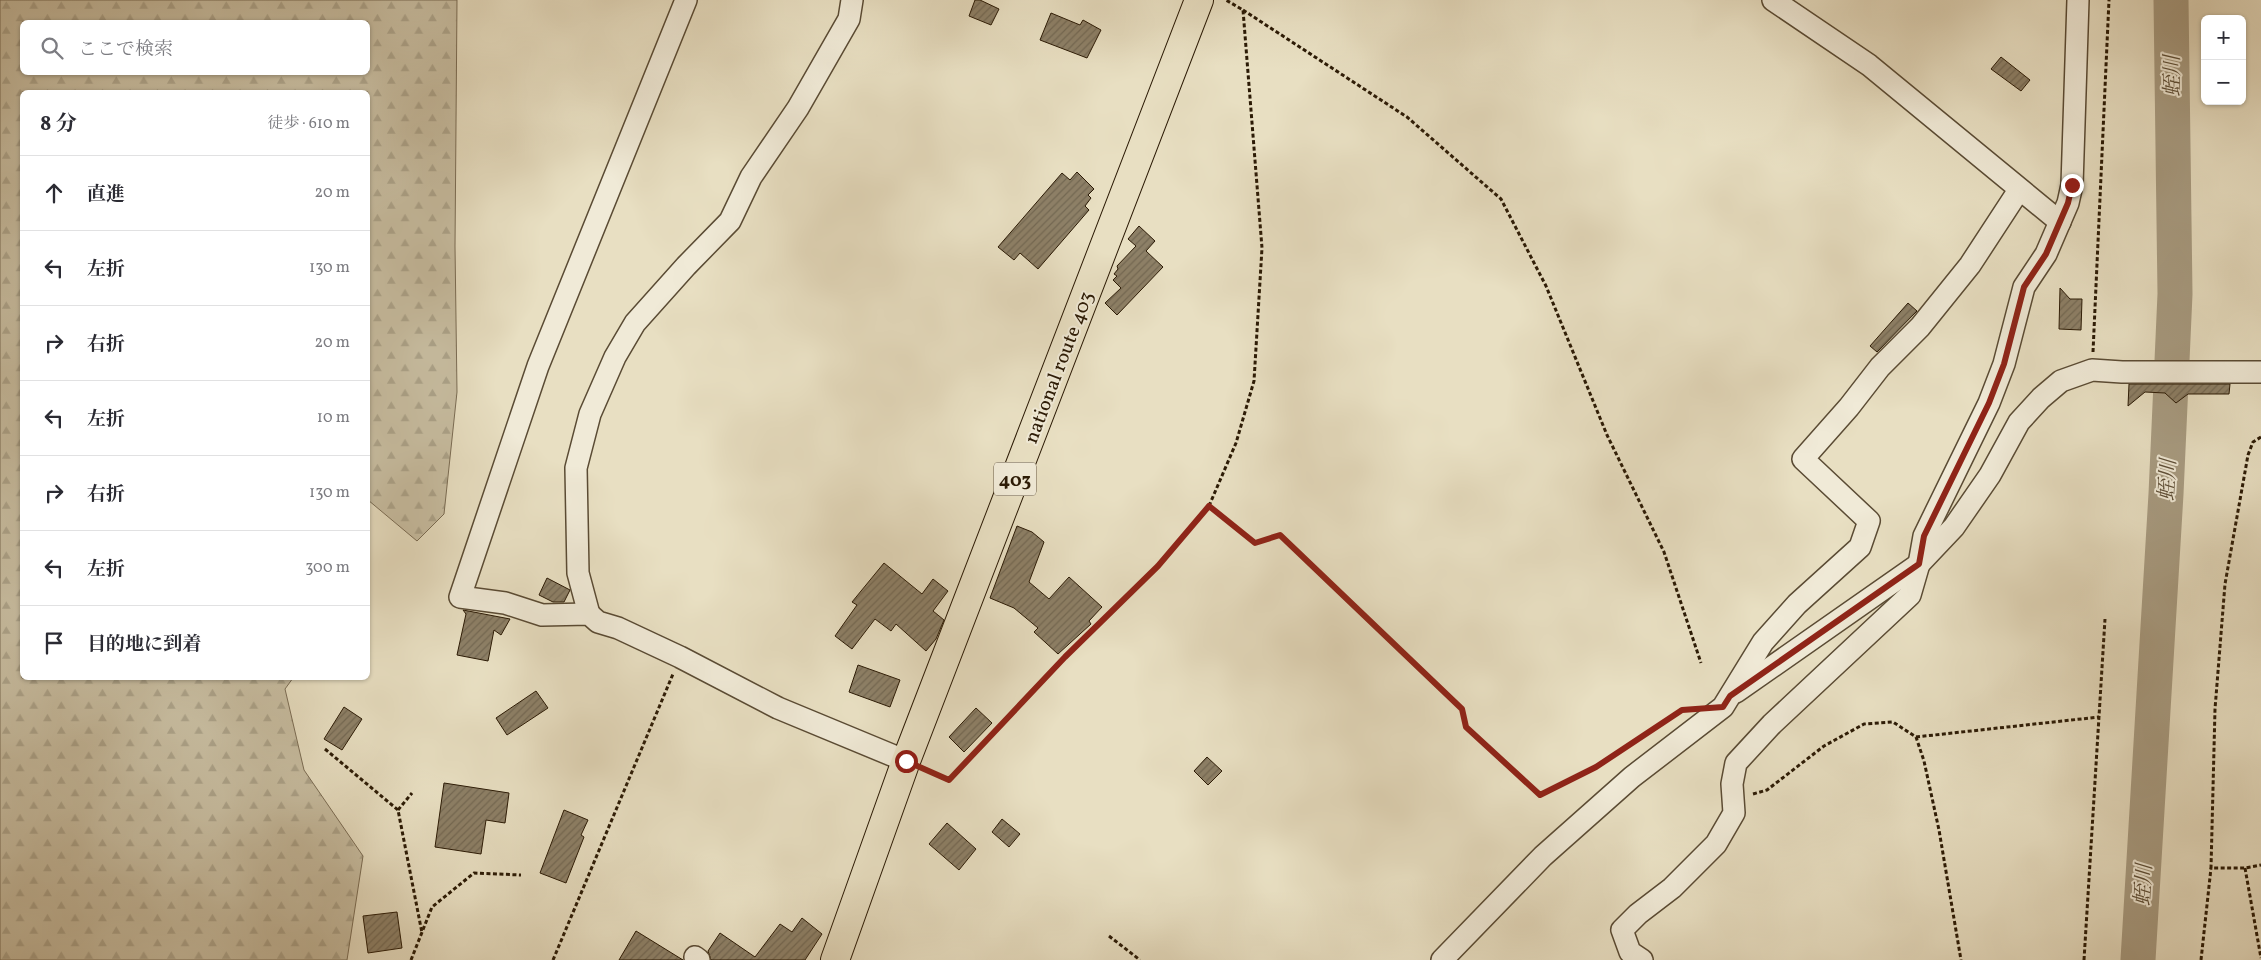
<!DOCTYPE html>
<html lang="ja">
<head>
<meta charset="utf-8">
<style>
  body { margin:0; font-family:Vollkorn,"Noto Serif JP",serif; background:#f7f7f7; color:#2b2b33 }
  .controls { position:absolute; right:15px; top:15px; display:grid; overflow:hidden; border-radius:8px; box-shadow:0 1px 4px #0004 }
  .controls button { width:45px; height:45px; display:grid; place-items:center; padding:0; border:0; border-bottom:1px solid #e1e1e2; background:#fff; color:#2b2b33; font:25px sans-serif }
  .stop { position:absolute; width:15px; height:15px; margin:-11px; border:4px solid #8f2418; border-radius:50%; background:#fff }
  .stop.end { background:#8f2418; border-color:#fff; box-shadow:0 1px 5px #0008 }
  .list { margin:0; padding:0; list-style:none }
  h2 { display:flex; justify-content:space-between; align-items:center; height:65px; margin:0; padding:0 20px; font-size:21px }
  h2 small { font-size:16px; font-weight:400; color:#7c7c81 }
  .list li { display:grid; grid-template-columns:32px 1fr auto; gap:15px; align-items:center; box-sizing:border-box; height:75px; padding:0 20px; border-top:1px solid #e1e1e2 }
  .list b { display:block; font-size:19px; white-space:nowrap }
  .list em { font-size:16px; font-style:normal; color:#7c7c81 }
  .icon { flex:none; width:28px; height:28px; fill:none; stroke:currentColor; stroke-width:2; stroke-linecap:round; stroke-linejoin:round }
  .map { position:relative; flex:none; width:2261px; height:960px; overflow:hidden }
  .search { position:absolute; background:#fff; box-shadow:0 1px 4px #0004; left:20px; top:20px; width:350px; height:55px; display:flex; align-items:center; gap:12px; box-sizing:border-box; padding:0 18px; border-radius:8px; color:#7c7c81; font-size:19px }
  .panel { position:absolute; background:#fff; box-shadow:0 1px 4px #0004; left:20px; top:90px; width:350px; height:590px; border-radius:8px }
  .map>svg:first-child { display:block }
  .forest { fill:url(#forest-firs); stroke:#7a6c54; fill-rule:evenodd }
  .lines { fill:none; stroke-linecap:round; stroke-linejoin:round }
  .river { stroke:#a89c82; stroke-width:35 }
  .building { fill:url(#building-hatch); stroke:#2b1a05 }
  .street-casing { stroke:#5a4b34; stroke-width:24 }
  .highway-casing { stroke:#2b1a05; stroke-width:30 }
  .path { stroke:#2b1a05; stroke-width:3; stroke-dasharray:4 2.5; stroke-linecap:butt }
  .street { stroke:#f0ead7; stroke-width:21 }
  .highway { stroke:#e8dfc2; stroke-width:28 }
  .route { stroke:#8f2418; stroke-width:6 }
  .labels { text-anchor:middle; stroke-width:4; stroke-linejoin:round; paint-order:stroke }
  .shield { fill:#f0ead7; stroke:#665844; stroke-width:1 }
  .shield-label { font-size:19px; font-weight:bold; fill:#2b1a05 }
  .street-label { font-size:20px; fill:#2b1a05; stroke:#f0ead7 }
  .water-label { font-size:21px; font-style:italic; fill:#5d4e37; stroke:#f0ead7 }
</style>
</head>
<body>
<div class="map">
<svg width="2261" height="960" viewBox="0 0 2261 960">
  <defs>
    <pattern id="forest-firs" width="22" height="20" patternUnits="userSpaceOnUse" patternTransform="scale(1.25)"><rect width="22" height="20" fill="#c8bea2"/><path d="M5 1l3.5 6h-7zM16 11l3.5 6h-7z" fill="#aca38a"/></pattern>
    <pattern id="building-hatch" width="6" height="6" patternUnits="userSpaceOnUse" patternTransform="scale(1.25)"><rect width="6" height="6" fill="#8d8067"/><path d="M-1 1l2-2M0 6l6-6M5 7l2-2" fill="none" stroke="#736853"/></pattern>
  </defs>
  <rect width="100%" height="100%" fill="#e8dfc2"/>
  <filter id="stains"><feTurbulence type="fractalNoise" baseFrequency=".004" numOctaves="4"/><feColorMatrix values="0 0 0 0 .2 0 0 0 0 .09 0 0 0 0 .02 0 0 0 .5 -.17"/></filter>
  <radialGradient id="worn" r=".72"><stop offset=".6" stop-color="#630" stop-opacity="0"/><stop offset="1" stop-color="#630" stop-opacity=".3"/></radialGradient>
  <path class="forest" d="M0,0H457L455,246L457,392L444,514L417,541L368,500V92H22V678H293L285,689L304,770L363,856L347,960H0ZM22,22H368V72H22Z"/>
  <g class="lines">
    <polyline class="river" points="2138,960 2166,494 2175,294 2171,0"/>
  </g>
  <g class="building">
    <polygon points="975,0 980,0 999,9 991,25 969,16"/>
    <polygon points="1051,13 1080,25 1083,20 1101,30 1087,58 1040,40"/>
    <polygon points="2001,57 2030,80 2021,91 1991,69"/>
    <polygon points="1077,172 1094,189 1088,195 1091,198 1085,206 1089,210 1038,269 1020,253 1014,260 998,247 1062,173 1070,180"/>
    <polygon points="1139,226 1155,241 1146,251 1163,267 1117,315 1105,303 1121,288 1113,280 1117,276 1114,274 1118,269 1117,266 1136,246 1128,239"/>
    <polygon points="2060,288 2070,299 2082,299 2081,330 2059,329"/>
    <polygon points="1908,303 1917,311 1877,352 1870,346"/>
    <polygon points="2129,384 2230,384 2229,394 2188,394 2176,403 2165,393 2145,392 2128,406"/>
    <polygon points="1017,526 1032,532 1044,542 1029,582 1049,599 1069,577 1102,607 1089,621 1091,624 1058,654 1034,632 1038,628 1014,608 990,598"/>
    <polygon points="884,563 922,594 933,579 948,591 933,611 944,620 936,639 926,651 896,624 891,631 875,619 852,649 835,636 857,605 852,602"/>
    <polygon points="547,578 570,590 564,602 553,602 539,595"/>
    <polygon points="463,610 510,619 501,635 494,630 488,661 457,655 466,614"/>
    <polygon points="858,665 900,680 890,707 849,692"/>
    <polygon points="536,691 548,708 507,735 496,718"/>
    <polygon points="344,707 362,719 342,750 324,739"/>
    <polygon points="976,708 992,723 964,752 949,737"/>
    <polygon points="1207,757 1222,771 1208,785 1194,771"/>
    <polygon points="444,783 509,793 505,823 486,820 481,854 435,847"/>
    <polygon points="564,810 588,820 581,835 584,837 566,883 540,873"/>
    <polygon points="1002,819 1020,834 1009,847 992,832"/>
    <polygon points="947,823 976,849 959,870 929,844"/>
    <polygon points="397,912 402,948 368,953 363,916"/>
    <polygon points="802,918 822,934 805,960 711,960 708,951 720,933 755,957 780,924 792,932"/>
    <polygon points="636,931 683,960 619,960"/>
  </g>
  <g class="lines">
    <g class="street-casing">
      <g id="street">
        <polyline points="686,0 538,366 460,597 505,603 542,615 589,614 598,622 618,628 680,657 778,708 906,761"/>
        <polyline points="1773,0 1869,65 2060,222"/>
        <polyline points="589,614 578,573 576,468 590,414 615,357 635,323 686,266 730,221 751,177 798,108 849,19 852,0"/>
        <polyline points="1736,692 1919,564 1954,527 1990,475 2019,422 2041,398 2061,381 2092,370 2122,372 2261,372"/>
        <polyline points="695,957 699,960"/>
        <polyline points="1442,960 1543,856 1632,777 1723,707 1763,642 1797,604 1860,547 1869,521 1803,459 1849,407 1880,367 1920,327 1970,265 2019,190"/>
        <polyline points="1642,960 1630,952 1622,930 1638,914 1672,888 1716,844 1734,813 1732,784 1736,763 1772,724 1910,595 1919,564 1924,536 1989,403 2004,364 2024,287 2046,254 2068,203 2072,185 2078,0"/>
      </g>
    </g>
    <g class="highway-casing">
      <polyline id="highway" points="835,960 906,761 1199,0"/>
    </g>
    <g class="path">
      <polyline points="1243,10 1407,117 1501,199 1546,286 1607,435 1664,552 1701,663"/>
      <polyline points="2093,352 2109,0"/>
      <polyline points="2261,437 2253,442 2248,455 2225,584 2215,709 2211,868 2245,868 2261,865"/>
      <polyline points="1209,506 1255,543 1280,535 1462,709 1466,727 1539,795 1597,767 1682,709 1688,709"/>
      <polyline points="1916,737 2099,717"/>
      <polyline points="325,749 398,810 422,933"/>
      <polyline points="927,771 949,781 1065,657 1159,566 1209,506 1236,443 1254,381 1262,248 1243,10 1226,0"/>
      <polyline points="1753,794 1767,790 1824,746 1864,724 1893,722 1916,737 1924,761 1939,830 1961,960"/>
      <polyline points="398,810 412,793"/>
      <polyline points="2245,868 2261,958"/>
      <polyline points="1109,936 1140,960"/>
      <polyline points="411,960 432,907 474,873 521,875"/>
      <polyline points="553,960 673,674"/>
      <polyline points="2084,960 2105,619"/>
      <polyline points="2201,960 2211,868"/>
    </g>
    <use href="#street" class="street"/>
    <use href="#highway" class="highway"/>
  </g>
  <g class="lines">
    <polyline class="route" points="906,761 949,780 1065,657 1158,566 1209,506 1255,543 1280,535 1462,709 1466,727 1540,795 1596,767 1682,710 1723,707 1730,696 1919,564 1924,536 1989,403 2004,364 2024,287 2046,254 2068,203 2072,185"/>
  </g>
  <g class="labels">
    <rect class="shield" x="994" y="462.5" width="42" height="33" rx="4"/>
    <g class="shield-label">
      <text x="1015" y="486">403</text>
    </g>
    <g class="street-label">
      <text transform="translate(1058 367) rotate(-69)" y="7">national route 403</text>
    </g>
    <g class="water-label">
      <text transform="translate(2172 76) rotate(-91)" y="7">蛭川</text>
      <text transform="translate(2167 480) rotate(-87)" y="7">蛭川</text>
      <text transform="translate(2143 885) rotate(-87)" y="7">蛭川</text>
    </g>
  </g>
  <rect width="100%" height="100%" filter="url(#stains)"/>
  <rect width="100%" height="100%" fill="url(#worn)"/>
</svg>
<div class="controls">
<button>+</button>
<button>−</button>
</div>
<div class="stop" style="left:906px;top:761px"></div>
<div class="stop end" style="left:2072px;top:185px"></div>
<div class="search"><svg class="icon" aria-label="search" viewBox="0 0 24 24"><circle cx="10" cy="10" r="6"/><path d="M15 15l6 6"/></svg>ここで検索</div>
<section class="panel">
<h2>8 分<small>徒歩 · 610 m</small></h2>
<ul class="list">
<li><svg class="icon" aria-label="ahead" viewBox="0 0 24 24"><path d="M12 20V5M6 11l6-6 6 6"/></svg><div><b>直進</b></div><em>20 m</em></li>
<li><svg class="icon" aria-label="left" viewBox="0 0 24 24"><path d="M17 20v-9H6M10 6l-5 5 5 5"/></svg><div><b>左折</b></div><em>130 m</em></li>
<li><svg class="icon" aria-label="right" viewBox="0 0 24 24"><path d="M7 20v-9h11M14 6l5 5-5 5"/></svg><div><b>右折</b></div><em>20 m</em></li>
<li><svg class="icon" aria-label="left" viewBox="0 0 24 24"><path d="M17 20v-9H6M10 6l-5 5 5 5"/></svg><div><b>左折</b></div><em>10 m</em></li>
<li><svg class="icon" aria-label="right" viewBox="0 0 24 24"><path d="M7 20v-9h11M14 6l5 5-5 5"/></svg><div><b>右折</b></div><em>130 m</em></li>
<li><svg class="icon" aria-label="left" viewBox="0 0 24 24"><path d="M17 20v-9H6M10 6l-5 5 5 5"/></svg><div><b>左折</b></div><em>300 m</em></li>
<li><svg class="icon" aria-label="arrive" viewBox="0 0 24 24"><path d="M6 21V4h12l-3 4 3 4H6"/></svg><div><b>目的地に到着</b></div></li>
</ul>
</section>
</div>
</body>
</html>
